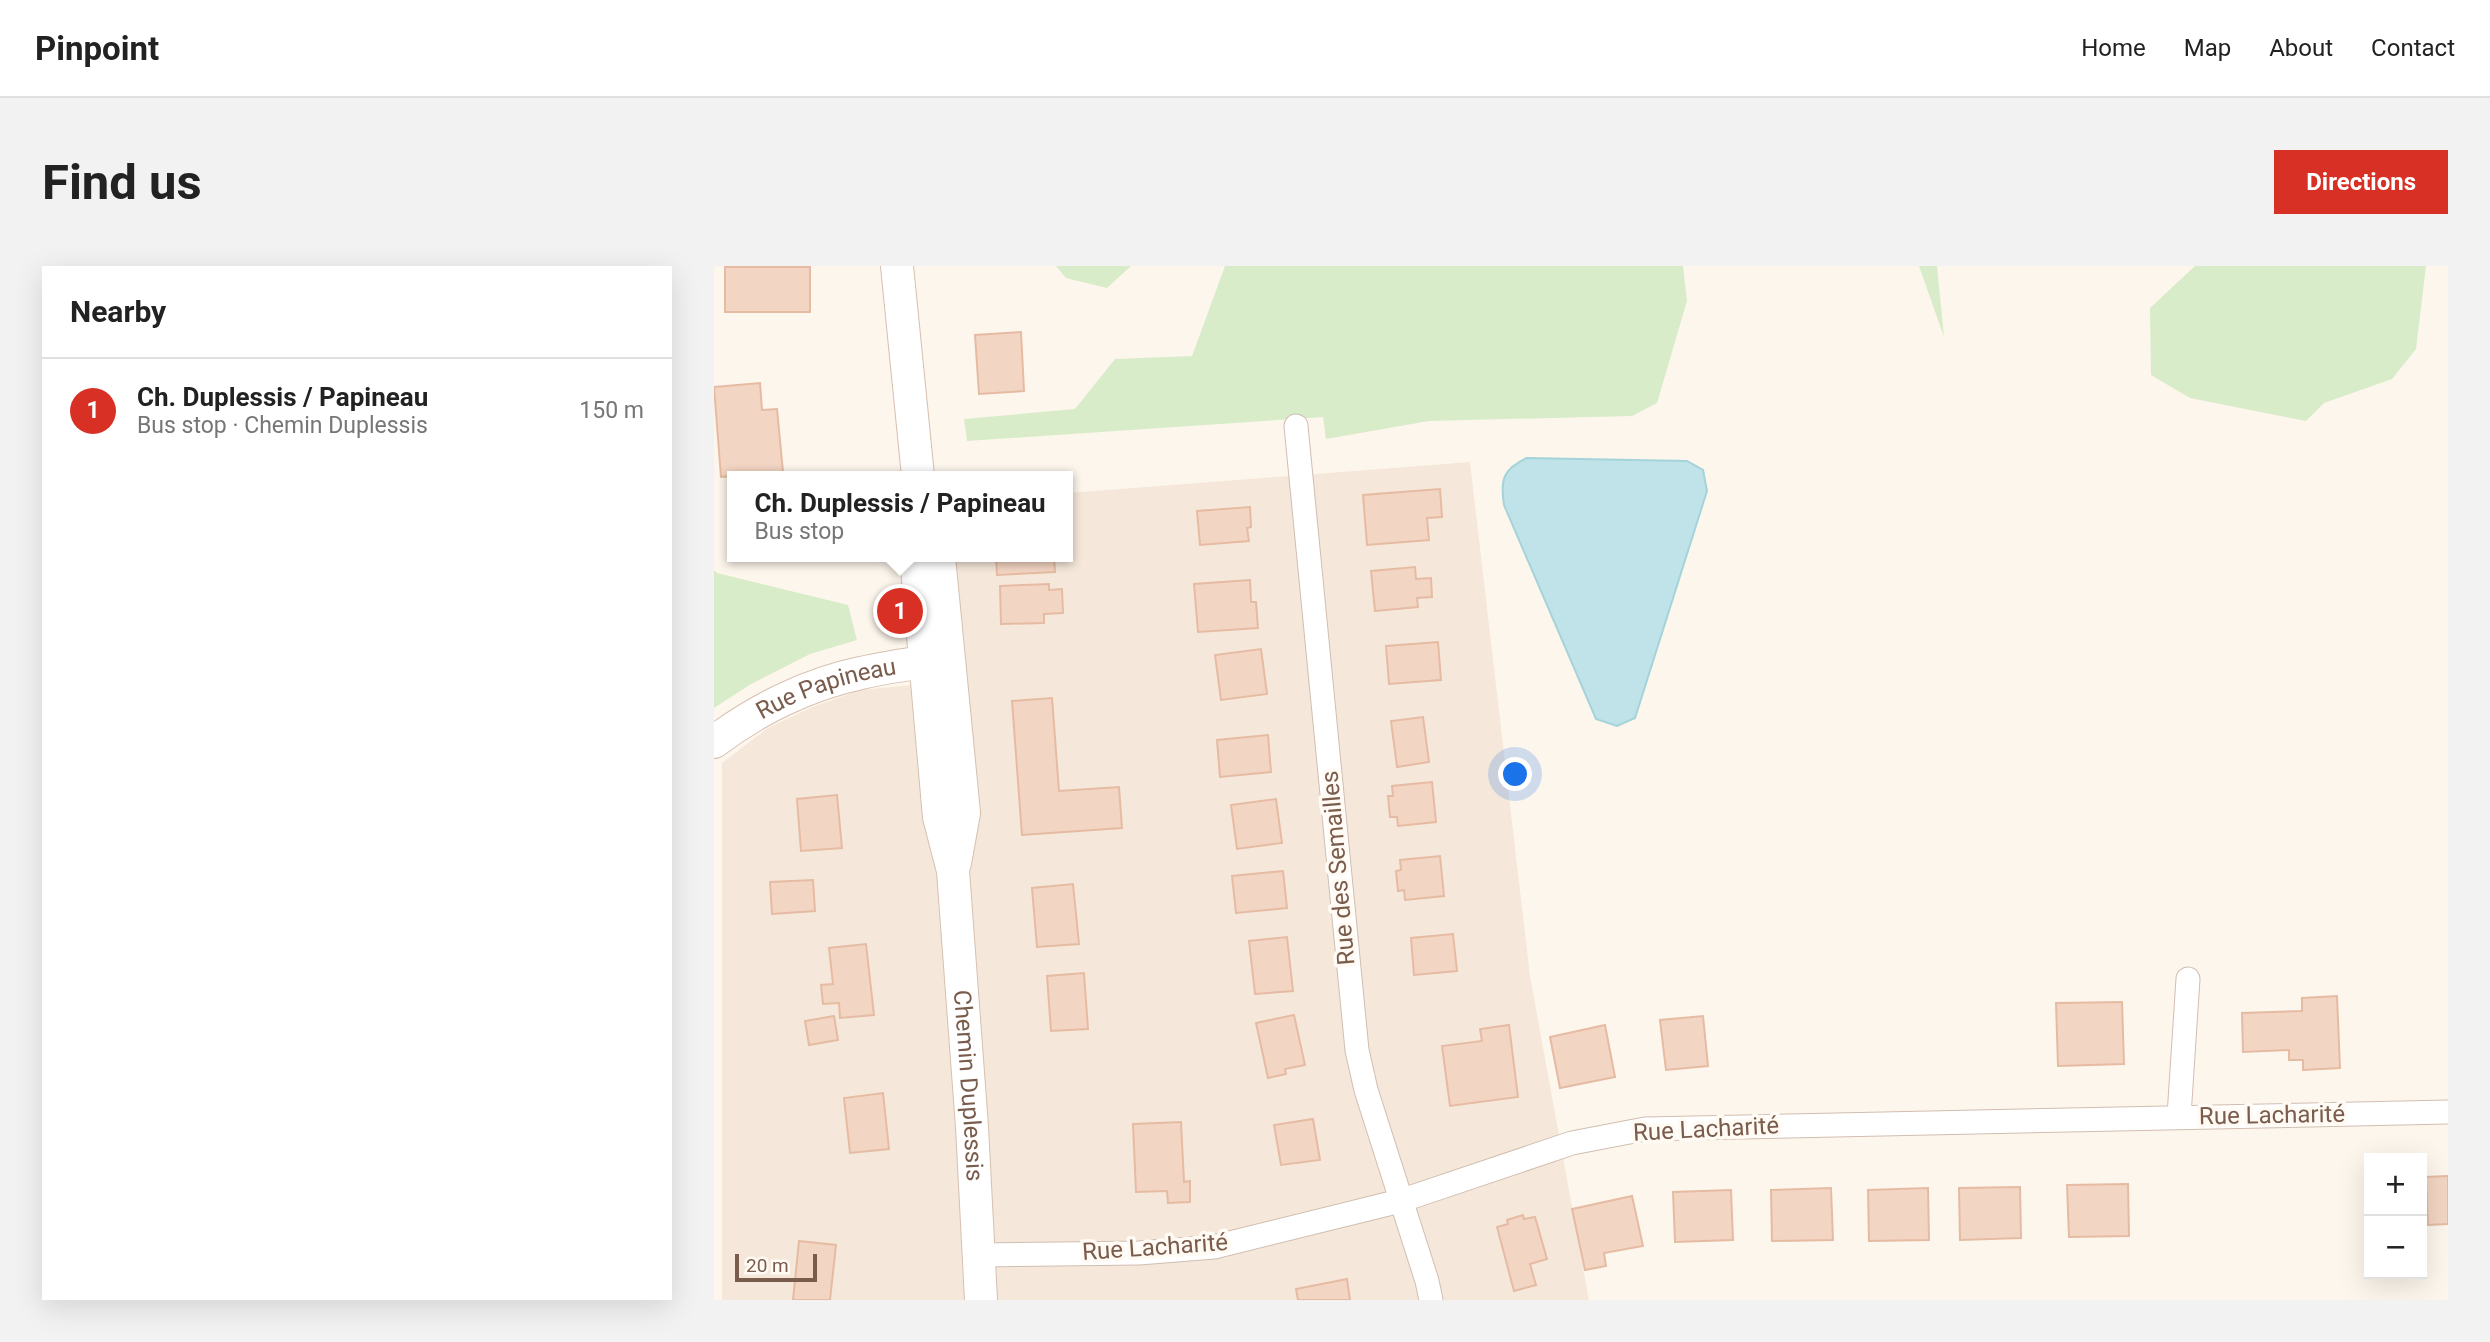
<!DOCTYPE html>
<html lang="en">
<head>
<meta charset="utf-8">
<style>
  body { margin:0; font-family:Roboto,sans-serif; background:#f2f2f2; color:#222 }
  .controls { position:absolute; right:21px; bottom:21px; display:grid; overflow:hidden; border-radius:0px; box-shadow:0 7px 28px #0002 }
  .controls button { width:63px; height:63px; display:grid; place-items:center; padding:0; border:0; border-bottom:2px solid #e0e0e0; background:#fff; color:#222; font:35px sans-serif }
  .scale { position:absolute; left:21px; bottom:18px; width:82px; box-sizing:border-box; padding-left:7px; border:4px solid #7a5c4d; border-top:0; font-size:19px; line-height:24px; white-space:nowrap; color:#7a5c4d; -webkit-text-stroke:5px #fffaf3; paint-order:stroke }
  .you { position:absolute; left:802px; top:509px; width:24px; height:24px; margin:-18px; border:5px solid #fff; border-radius:50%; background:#1a73e8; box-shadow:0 0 0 10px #1a73e833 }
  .badge { display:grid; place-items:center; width:46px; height:46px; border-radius:50%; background:#d93025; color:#fff; font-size:23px; font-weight:700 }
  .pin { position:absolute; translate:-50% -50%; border:4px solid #fff; box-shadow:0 2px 7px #0006 }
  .popup { position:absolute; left:13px; top:205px; width:346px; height:91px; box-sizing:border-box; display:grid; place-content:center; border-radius:0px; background:#fff; filter:drop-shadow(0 2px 5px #0005); font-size:23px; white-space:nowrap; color:#767676 }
  .popup b { font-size:26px; color:#222 }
  .popup::after { content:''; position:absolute; left:50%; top:100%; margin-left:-14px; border:14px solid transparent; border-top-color:#fff }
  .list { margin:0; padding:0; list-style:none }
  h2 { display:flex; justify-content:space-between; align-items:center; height:91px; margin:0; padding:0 28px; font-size:30px }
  h2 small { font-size:23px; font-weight:400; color:#767676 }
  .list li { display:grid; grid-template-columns:46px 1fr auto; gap:21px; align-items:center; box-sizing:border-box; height:105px; padding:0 28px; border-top:2px solid #e0e0e0 }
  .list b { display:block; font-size:26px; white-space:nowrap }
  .list p { margin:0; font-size:23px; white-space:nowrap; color:#767676 }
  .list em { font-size:23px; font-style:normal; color:#767676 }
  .map { position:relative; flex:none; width:1734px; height:1034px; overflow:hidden; border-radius:0px }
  header { display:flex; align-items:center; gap:42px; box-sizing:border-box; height:98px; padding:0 35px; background:#fff; border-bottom:2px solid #e0e0e0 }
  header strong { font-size:33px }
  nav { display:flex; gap:38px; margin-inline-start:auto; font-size:24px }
  .intro { display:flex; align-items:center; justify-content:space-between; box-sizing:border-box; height:168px; padding:0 42px }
  h1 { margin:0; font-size:49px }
  .button { padding:18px 32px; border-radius:0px; background:#d93025; color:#fff; font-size:24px; font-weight:700 }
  main { display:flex; gap:42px; padding:0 42px }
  aside { flex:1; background:#fff; border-radius:0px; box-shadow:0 7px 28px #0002 }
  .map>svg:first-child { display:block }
  .residential { fill:#f5e8da }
  .green { fill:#d8ecc9 }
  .water { fill:#bfe3e8; stroke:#a5d3da; stroke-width:2 }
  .building { fill:#f3d5c3; stroke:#e6bba3; stroke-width:2 }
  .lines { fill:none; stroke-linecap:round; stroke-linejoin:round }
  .street-casing { stroke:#d1beb0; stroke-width:25 }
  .secondary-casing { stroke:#d6c0b0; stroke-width:34 }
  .street { stroke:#fff; stroke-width:23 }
  .secondary { stroke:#fff; stroke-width:32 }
  .labels { text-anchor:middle; stroke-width:7; stroke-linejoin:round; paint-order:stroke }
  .street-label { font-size:24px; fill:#7a5c4d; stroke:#fffaf3 }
</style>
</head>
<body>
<header>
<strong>Pinpoint</strong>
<nav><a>Home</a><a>Map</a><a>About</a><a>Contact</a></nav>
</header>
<div class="intro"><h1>Find us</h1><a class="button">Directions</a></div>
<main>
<aside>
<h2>Nearby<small></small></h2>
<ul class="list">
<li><span class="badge">1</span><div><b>Ch. Duplessis / Papineau</b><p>Bus stop · Chemin Duplessis</p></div><em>150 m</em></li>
</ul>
</aside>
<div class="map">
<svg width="1734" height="1034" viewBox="0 0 1734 1034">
  <rect width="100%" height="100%" fill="#fdf6ec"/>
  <polygon class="residential" points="756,196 816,710 875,1034 8,1034 8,497 54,462 98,441 146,424 231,416 220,291 354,291 354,227"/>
  <g class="green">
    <polygon points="342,0 417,0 393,22 352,12"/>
    <polygon points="511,0 969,0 973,35 943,137 918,150 715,155 612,173 609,151 253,175 250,153 361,143 401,93 478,90"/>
    <polygon points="1205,0 1223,0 1230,71"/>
    <polygon points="1481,0 1712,0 1702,83 1678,113 1610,137 1592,155 1476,132 1437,109 1436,42"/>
    <polygon points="0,304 3,307 134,339 143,374 96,388 37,418 0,442"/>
  </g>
  <path class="water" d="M813,192L973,195L989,204L993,225L921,452L903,460L882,453L790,239C786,214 789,203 813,192Z"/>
  <g class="building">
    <rect x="11" y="1" width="85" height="45"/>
    <polygon points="307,66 310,125 265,128 261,69"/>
    <polygon points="46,117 48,144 63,143 69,206 7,211 0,121"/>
    <polygon points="726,223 728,251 713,252 715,274 653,279 649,229"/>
    <polygon points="536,241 537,261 533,262 535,275 486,279 483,245"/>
    <polygon points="282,291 340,291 341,306 283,309"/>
    <polygon points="701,301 702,313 717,312 718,331 703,332 704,341 661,345 657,305"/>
    <polygon points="536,314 537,336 542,336 544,362 484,366 480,318"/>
    <polygon points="335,318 335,324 348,323 349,347 330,348 330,357 287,358 286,320"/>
    <polygon points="724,376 727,414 675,418 672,380"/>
    <polygon points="547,383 553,428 507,434 501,389"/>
    <polygon points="338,432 345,525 405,521 408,562 308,569 298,435"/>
    <polygon points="709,451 715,496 683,501 677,455"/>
    <polygon points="554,469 557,506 506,511 503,474"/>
    <polygon points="718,516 722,556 684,560 683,551 676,551 674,530 679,530 678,520"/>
    <polygon points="123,529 128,582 87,585 83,533"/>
    <polygon points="562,533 568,577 523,583 517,539"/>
    <polygon points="726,590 730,630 691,634 690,624 684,625 682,605 687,604 686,594"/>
    <polygon points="569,605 573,642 522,647 518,610"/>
    <polygon points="99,614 101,645 58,648 56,616"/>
    <polygon points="359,618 365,678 323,681 318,622"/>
    <polygon points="739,668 743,705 700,709 697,672"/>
    <polygon points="573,671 579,725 541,728 535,675"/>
    <polygon points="152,678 160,749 126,752 125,737 109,738 107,719 119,718 115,682"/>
    <polygon points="370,707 374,763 337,765 333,710"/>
    <polygon points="1623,730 1626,802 1589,804 1589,794 1575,794 1575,784 1529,786 1528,747 1588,745 1588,732"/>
    <polygon points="1408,736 1410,798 1344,800 1342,737"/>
    <polygon points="580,749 591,799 571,803 572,808 554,812 542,757"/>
    <polygon points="120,750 124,774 95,779 91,755"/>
    <polygon points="989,750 994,800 952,804 946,754"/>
    <polygon points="795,759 804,831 736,840 728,780 768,775 766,763"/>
    <polygon points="891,759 901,811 846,822 836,771"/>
    <polygon points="169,827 175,883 136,887 130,832"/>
    <polygon points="599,853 606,894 567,899 560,859"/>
    <polygon points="467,856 470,916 476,915 476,936 454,937 453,925 422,926 419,858"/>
    <polygon points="1734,910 1734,958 1714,959 1712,911"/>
    <polygon points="1414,918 1415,970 1355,971 1353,919"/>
    <polygon points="1306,921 1307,972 1246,974 1245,922"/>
    <polygon points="1117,922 1119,974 1058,975 1057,924"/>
    <polygon points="1214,922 1215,974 1155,975 1154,924"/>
    <polygon points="1017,924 1019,974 961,976 959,926"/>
    <polygon points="918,930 929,980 890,987 892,1000 871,1004 858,943"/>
    <polygon points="809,949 810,953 821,951 833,993 816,998 822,1019 800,1025 783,961 794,958 793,954"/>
    <polygon points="85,975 122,979 116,1034 79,1034"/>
    <polygon points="633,1013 636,1034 584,1034 582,1023"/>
  </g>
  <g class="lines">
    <g class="street-casing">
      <g id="street">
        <polyline points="582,160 643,784 652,824 713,1015 717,1034"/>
        <polyline points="1465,850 1474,713"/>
        <polyline points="266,989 425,987 500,981 686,935 858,877 931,863 1734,846"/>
      </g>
    </g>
    <g class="secondary-casing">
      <g id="secondary">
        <polyline points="183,0 204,210"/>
        <path id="s1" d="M202,291L225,551L239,605L258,861L267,1034"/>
        <polyline points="225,291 250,547 241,597"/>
        <path id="s2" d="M0,476C42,444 94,418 147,407C175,400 204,397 233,393"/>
      </g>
    </g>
    <use href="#street" class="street"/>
    <use href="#secondary" class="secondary"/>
  </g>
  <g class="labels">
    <g class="street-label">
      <text dy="8" stroke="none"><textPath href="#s2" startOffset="126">Rue Papineau</textPath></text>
      <text transform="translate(624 602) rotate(-95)" y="8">Rue des Semailles</text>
      <text dy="8" stroke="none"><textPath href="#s1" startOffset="532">Chemin Duplessis</textPath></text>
      <text transform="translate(1558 849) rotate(-1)" y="8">Rue Lacharité</text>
      <text transform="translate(992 863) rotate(-3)" y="8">Rue Lacharité</text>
      <text transform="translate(441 981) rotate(-4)" y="8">Rue Lacharité</text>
    </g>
  </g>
</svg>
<div class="controls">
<button>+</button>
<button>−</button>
</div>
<div class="scale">20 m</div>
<div class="you"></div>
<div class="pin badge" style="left:186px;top:345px">1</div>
<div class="popup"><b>Ch. Duplessis / Papineau</b>Bus stop</div>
</div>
</main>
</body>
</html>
